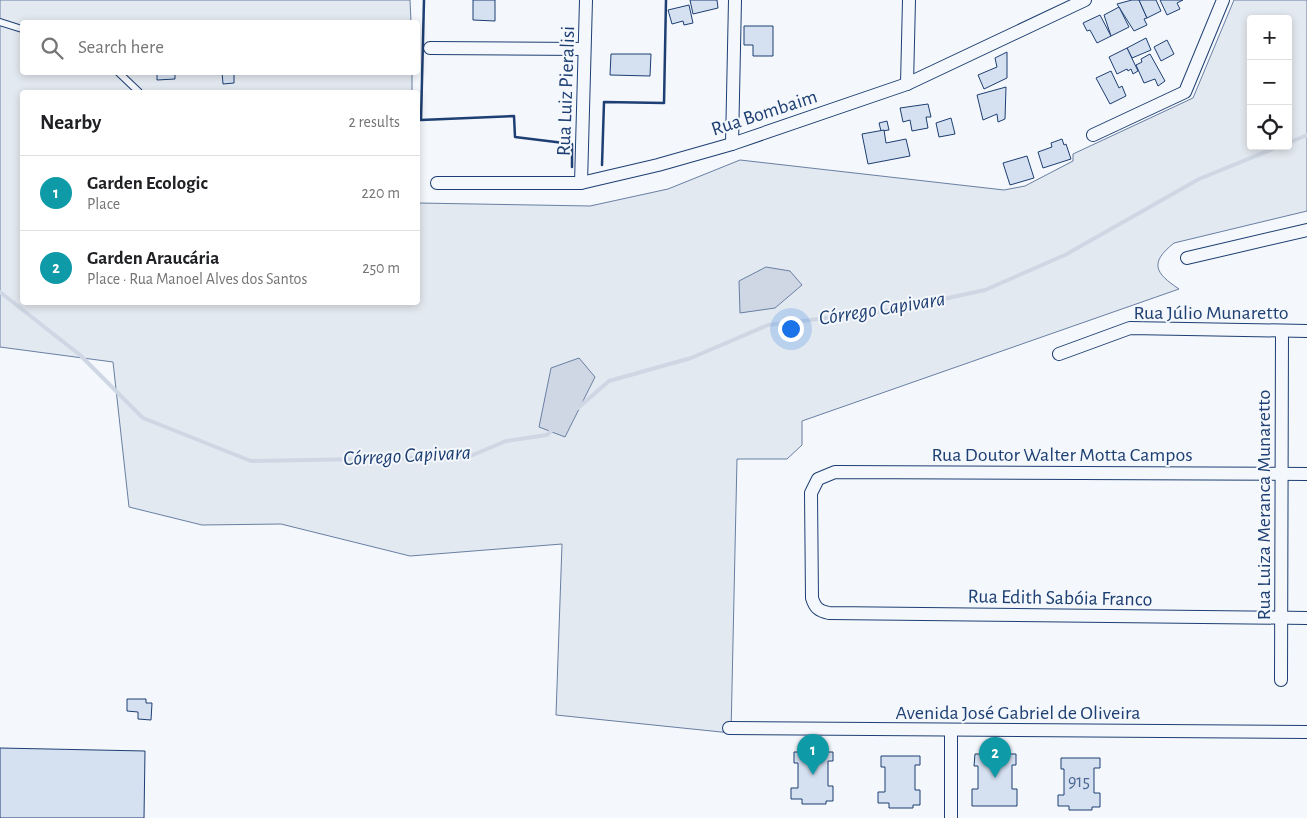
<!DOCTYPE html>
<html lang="en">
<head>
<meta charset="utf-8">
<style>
  body { margin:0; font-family:"Alegreya Sans",sans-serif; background:#f6f6f6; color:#202124 }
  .controls { position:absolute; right:15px; top:15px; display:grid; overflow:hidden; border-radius:5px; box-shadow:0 2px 8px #0003 }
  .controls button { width:45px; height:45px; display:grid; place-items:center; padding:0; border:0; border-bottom:1px solid #e0e0e0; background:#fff; color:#202124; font:25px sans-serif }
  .you { position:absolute; left:790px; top:328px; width:18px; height:18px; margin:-12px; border:4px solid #fff; border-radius:50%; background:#1a73e8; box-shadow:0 0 0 8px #1a73e833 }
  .badge { display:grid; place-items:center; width:32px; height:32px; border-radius:50%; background:#c62828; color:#fff; font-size:16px; font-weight:700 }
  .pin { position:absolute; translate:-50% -41px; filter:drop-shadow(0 1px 2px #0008) }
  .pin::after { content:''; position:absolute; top:26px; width:18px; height:15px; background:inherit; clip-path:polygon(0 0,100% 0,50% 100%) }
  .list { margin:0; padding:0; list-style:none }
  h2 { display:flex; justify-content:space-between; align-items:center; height:65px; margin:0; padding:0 20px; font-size:21px }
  h2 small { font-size:16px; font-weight:400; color:#757577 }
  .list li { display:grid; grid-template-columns:32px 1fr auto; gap:15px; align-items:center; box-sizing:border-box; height:75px; padding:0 20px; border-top:1px solid #e0e0e0 }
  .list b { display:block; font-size:19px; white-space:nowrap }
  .list p { margin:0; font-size:16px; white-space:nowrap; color:#757577 }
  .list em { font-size:16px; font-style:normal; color:#757577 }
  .icon { flex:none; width:28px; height:28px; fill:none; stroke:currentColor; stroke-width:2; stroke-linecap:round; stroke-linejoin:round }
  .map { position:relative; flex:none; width:1307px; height:818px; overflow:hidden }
  .search { position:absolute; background:#fff; box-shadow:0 2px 8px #0003; left:20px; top:20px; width:400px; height:55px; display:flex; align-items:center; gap:12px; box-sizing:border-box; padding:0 18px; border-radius:5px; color:#757577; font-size:19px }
  .panel { position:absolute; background:#fff; box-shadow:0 2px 8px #0003; left:20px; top:90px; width:400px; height:215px; border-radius:5px }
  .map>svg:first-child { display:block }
  .green { fill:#e3e9f0; stroke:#687fa3; fill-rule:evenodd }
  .water { fill:#cfd7e4; stroke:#687fa3 }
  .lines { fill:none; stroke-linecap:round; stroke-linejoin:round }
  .stream { stroke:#cfd7e4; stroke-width:4 }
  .building { fill:#d5e0f0; stroke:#1d3f73 }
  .lane-casing { stroke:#1d3f73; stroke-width:8 }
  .street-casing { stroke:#1d3f73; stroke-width:14 }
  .lane { stroke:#f4f7fb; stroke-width:6 }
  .street { stroke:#f4f7fb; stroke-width:12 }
  .wall { stroke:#1d3f73; stroke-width:2.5 }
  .labels { text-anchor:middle; stroke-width:4; stroke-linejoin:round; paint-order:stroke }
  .number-label { font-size:18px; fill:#4b6792 }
  .street-label { font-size:20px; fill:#1d3f73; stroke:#f4f7fb }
  .water-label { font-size:21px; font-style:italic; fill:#1d3f73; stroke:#f4f7fb }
</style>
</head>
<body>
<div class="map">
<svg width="1307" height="818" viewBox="0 0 1307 818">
  <rect width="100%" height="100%" fill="#f4f7fb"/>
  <path class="green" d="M0,0H410L411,22H22V72L412,73V92H22V302H418V203L590,206L668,189L740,160L1004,190L1025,186L1073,161V154L1193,98L1234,0H1307V211L1174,243C1149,263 1155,273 1179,289L802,421V445L787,459H737L731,733L556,715L562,544L410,556L281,524L202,525L129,507L113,362L0,347ZM1251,19H1288V146H1251Z"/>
  <g class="water">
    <polygon points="766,267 790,271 802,285 775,308 740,313 739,281"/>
    <polygon points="579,358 595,377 565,437 539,427 551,368"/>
  </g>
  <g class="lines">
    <g class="stream">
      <polyline points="1288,143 1307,135"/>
      <polyline points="0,292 80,355 143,418 251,461 468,457 506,441 547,435 553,429"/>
      <polyline points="578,408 609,381 691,358 768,325 893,310 985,290 1065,255 1199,179 1280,146"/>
    </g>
  </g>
  <g class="building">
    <polygon points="473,0 495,0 495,21 473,20"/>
    <polygon points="690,0 717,0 718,8 693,14"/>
    <polygon points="1132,0 1139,0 1147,18 1144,19 1147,25 1134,31 1117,4"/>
    <polygon points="1139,0 1156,0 1161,11 1147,18"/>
    <polygon points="1160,0 1183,0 1177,3 1180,9 1167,15"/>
    <polygon points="689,5 693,23 684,25 683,21 672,24 668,10"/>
    <polygon points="1119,7 1129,27 1111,36 1104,15"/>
    <polygon points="1100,15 1111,36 1097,43 1090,30 1087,31 1083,23"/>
    <polygon points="744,26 773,26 773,56 753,56 753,45 744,45"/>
    <polygon points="1146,38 1151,50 1132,58 1127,48"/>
    <polygon points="1167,40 1174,54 1161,61 1154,47"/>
    <polygon points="1127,48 1138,71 1133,74 1131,69 1128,71 1127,69 1117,74 1109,57"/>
    <polygon points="1007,52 1007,78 984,89 978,75 997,67 995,58"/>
    <polygon points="611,54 651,54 650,76 610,75"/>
    <polygon points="1150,54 1165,81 1158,86 1155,79 1144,83 1136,65 1142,62 1141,59"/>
    <polygon points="1111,71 1119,88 1122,86 1126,96 1110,104 1096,78"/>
    <polygon points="157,72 175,72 175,79 157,80"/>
    <polygon points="222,72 234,72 234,83 223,84"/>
    <polygon points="1006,87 1005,119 998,122 997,114 983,120 977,95"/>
    <polygon points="928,104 931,117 926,117 928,128 912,131 910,120 903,122 900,108"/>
    <polygon points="951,118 955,134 939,137 936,123"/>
    <polygon points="887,121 889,130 881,131 879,123"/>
    <polygon points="884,130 886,143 906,139 910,156 868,164 862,134"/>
    <polygon points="1062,139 1064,145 1066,144 1071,159 1043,168 1038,152 1052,147 1051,143"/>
    <polygon points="1027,156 1034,178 1010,185 1003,163"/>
    <polygon points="127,699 146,699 146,703 152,703 151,720 138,719 138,712 127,711"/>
    <polygon points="0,748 145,751 144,818 0,818"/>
    <polygon points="794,752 833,752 833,761 828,761 828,786 833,786 833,801 826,801 826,804 802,804 802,799 791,799 791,788 798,788 798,763 794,763"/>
    <polygon points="975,754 1016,754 1016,765 1012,765 1012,789 1017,789 1017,806 972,806 972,789 978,789 978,766 974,766"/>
    <polygon points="881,756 920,756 920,765 915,765 915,790 920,790 920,805 913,805 913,808 889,808 889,803 878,803 878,792 885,792 885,767 881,767"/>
    <polygon points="1061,758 1100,758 1100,768 1094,768 1094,793 1100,793 1100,807 1092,807 1092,810 1069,810 1069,806 1058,806 1058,795 1064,795 1064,769 1061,769"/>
  </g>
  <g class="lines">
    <g class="lane-casing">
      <g id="lane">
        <polyline points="0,22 22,29"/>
        <polyline points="118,72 139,92"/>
      </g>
    </g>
    <g class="street-casing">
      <g id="street">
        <polyline points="430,48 584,49"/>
        <polyline points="907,84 909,0"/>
        <polyline points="1093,135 1185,92 1223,0"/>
        <polyline points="732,144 735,0"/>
        <polyline points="437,183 581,183 658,165 732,144 907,84 1085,0"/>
        <polyline points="581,183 586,0"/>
        <polyline points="1187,258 1307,230"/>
        <polyline points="1059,354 1130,328 1307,331"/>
        <path d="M1307,474L835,472L818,479L811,493L812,598C815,608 819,611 829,613L1307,618"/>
        <polyline points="1281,680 1282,331"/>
        <polyline points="729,728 1307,732"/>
        <polyline points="951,730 951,818"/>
      </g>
    </g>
    <use href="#lane" class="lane"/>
    <use href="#street" class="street"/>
    <g class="wall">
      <polyline points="424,0 421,120 514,116 515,137 572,144 572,167"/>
      <polyline points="602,165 604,102 664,103 666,0"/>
    </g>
  </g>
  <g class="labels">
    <g class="number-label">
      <text x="1079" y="787">915</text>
    </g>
    <g class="street-label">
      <text transform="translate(565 91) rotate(-88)" y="7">Rua Luiz Pieralisi</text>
      <text transform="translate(764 112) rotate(-18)" y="7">Rua Bombaim</text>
      <text x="1211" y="319">Rua Júlio Munaretto</text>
      <text x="1062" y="461">Rua Doutor Walter Motta Campos</text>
      <text transform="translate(1263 505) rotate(-90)" y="7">Rua Luiza Meranca Munaretto</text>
      <text transform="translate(1060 597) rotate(1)" y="7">Rua Edith Sabóia Franco</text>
      <text x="1018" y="719">Avenida José Gabriel de Oliveira</text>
    </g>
    <g class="water-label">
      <text transform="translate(882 308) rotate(-9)" y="7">Córrego Capivara</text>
      <text transform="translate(407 455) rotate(-3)" y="7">Córrego Capivara</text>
    </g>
  </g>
</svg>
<div class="controls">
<button>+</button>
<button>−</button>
<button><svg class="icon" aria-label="locate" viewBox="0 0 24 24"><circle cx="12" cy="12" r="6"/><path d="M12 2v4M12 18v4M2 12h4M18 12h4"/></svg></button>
</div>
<div class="you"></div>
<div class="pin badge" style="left:813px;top:775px;background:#0f9aa8">1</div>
<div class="pin badge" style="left:995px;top:778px;background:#0f9aa8">2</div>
<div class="search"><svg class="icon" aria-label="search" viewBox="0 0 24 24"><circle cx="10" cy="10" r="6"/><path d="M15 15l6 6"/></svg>Search here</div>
<section class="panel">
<h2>Nearby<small>2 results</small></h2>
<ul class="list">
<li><span class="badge" style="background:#0f9aa8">1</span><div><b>Garden Ecologic</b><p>Place</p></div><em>220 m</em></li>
<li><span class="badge" style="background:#0f9aa8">2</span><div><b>Garden Araucária</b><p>Place · Rua Manoel Alves dos Santos</p></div><em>250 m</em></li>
</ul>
</section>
</div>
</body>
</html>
